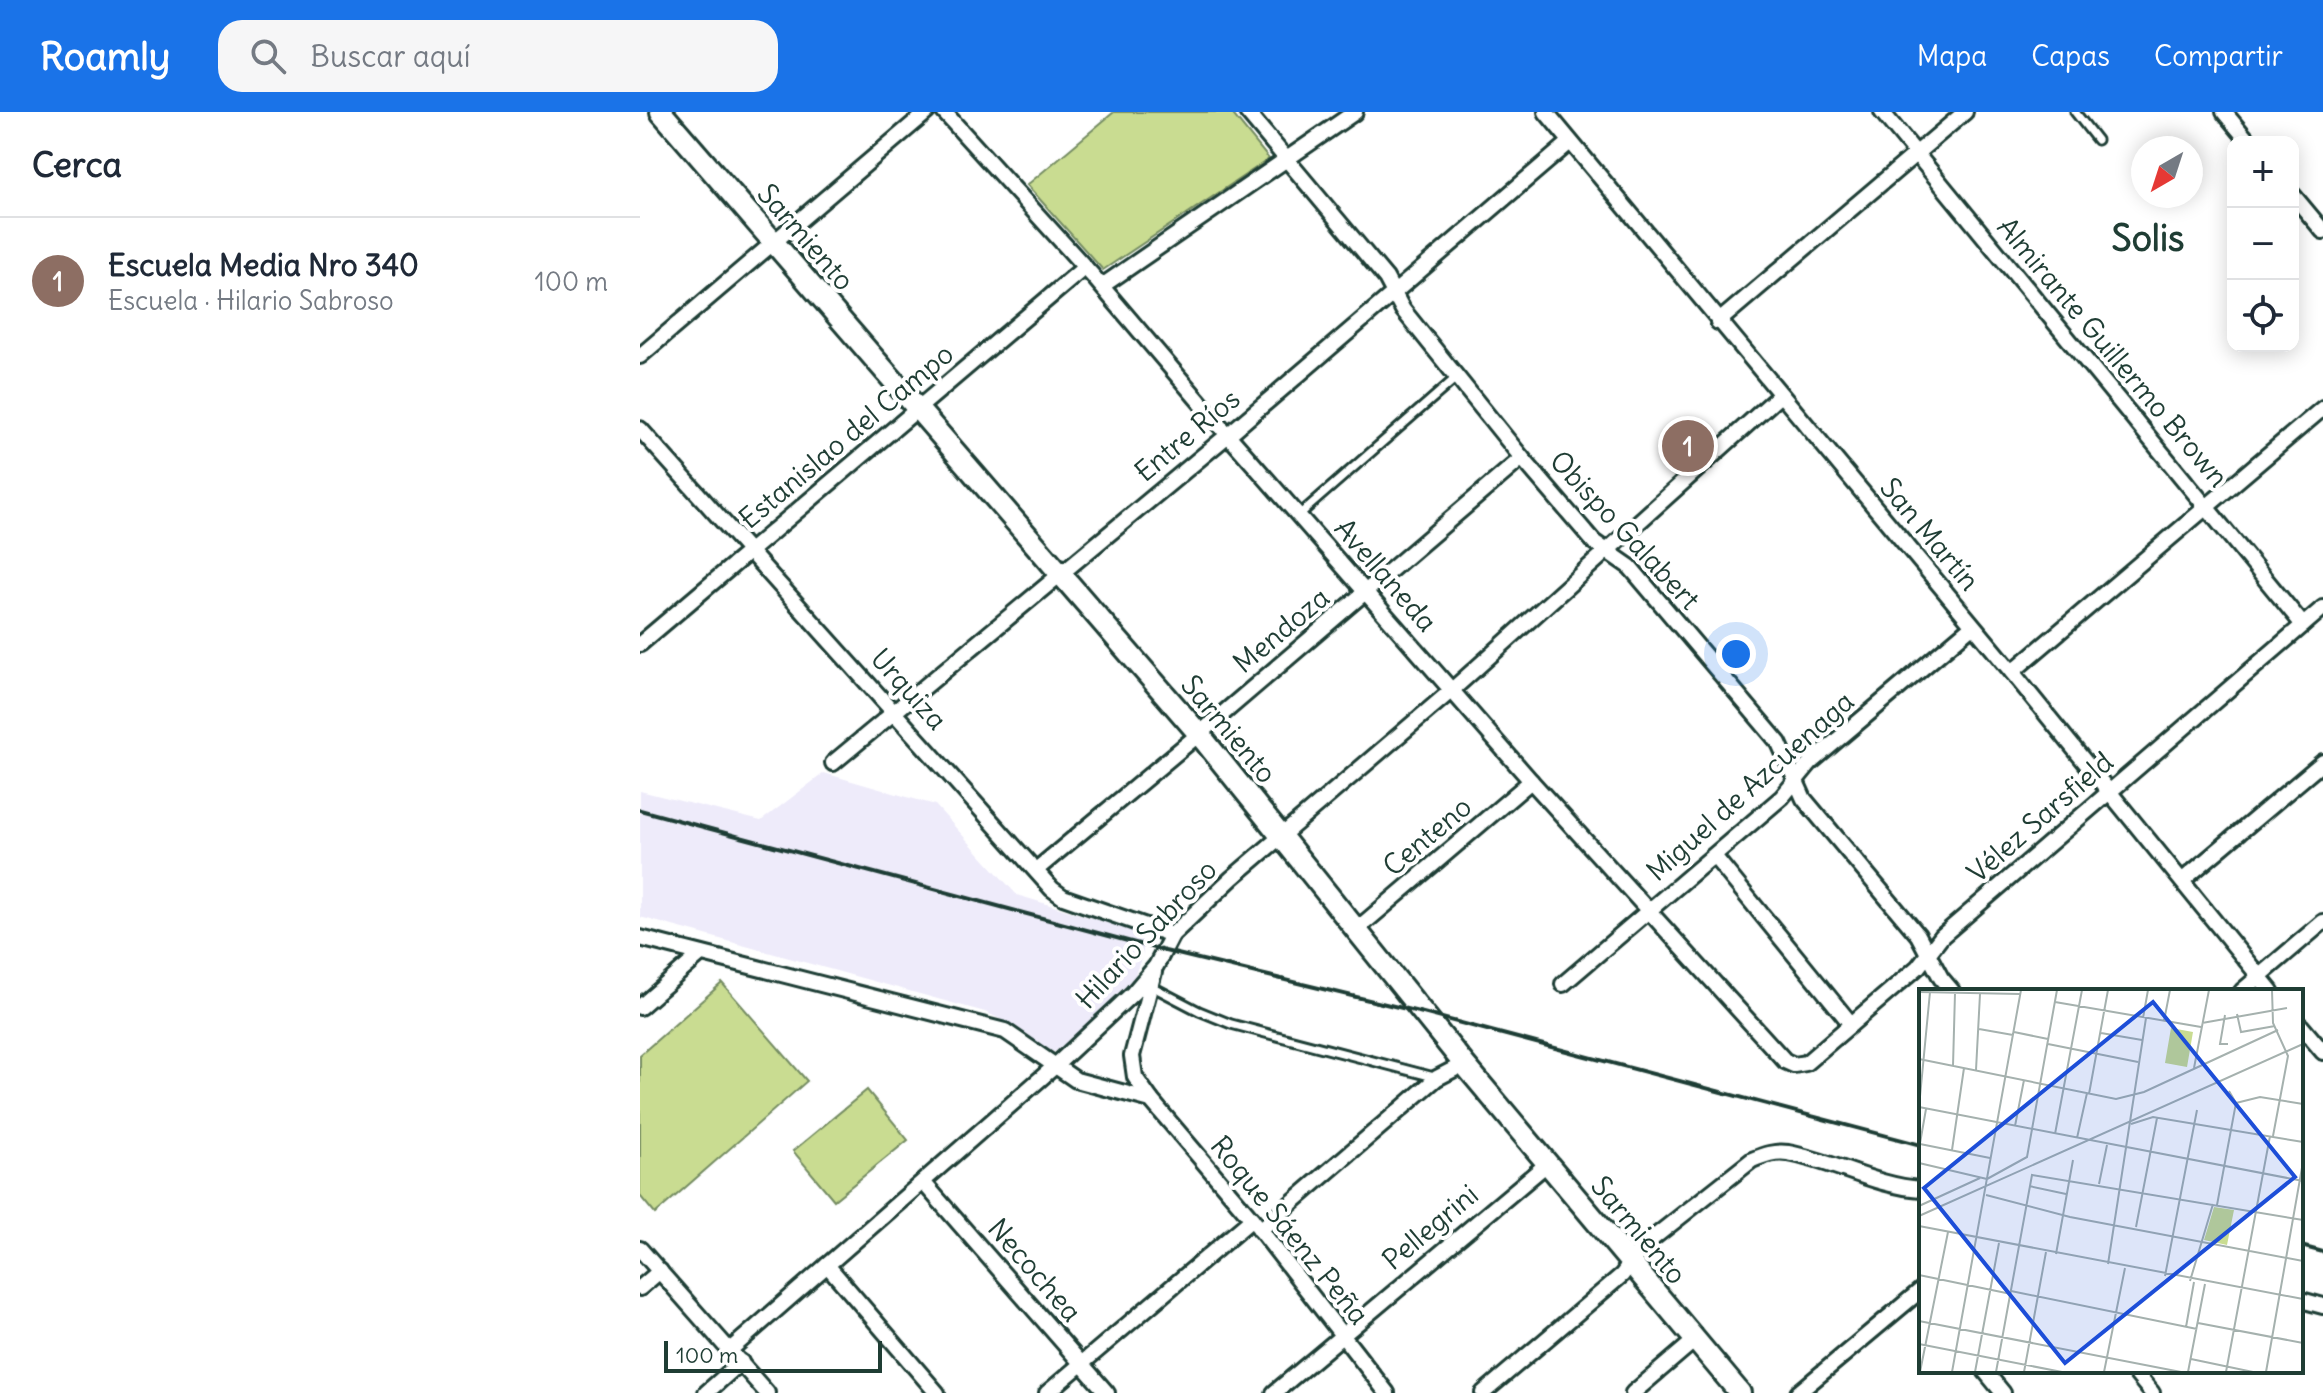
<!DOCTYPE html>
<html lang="es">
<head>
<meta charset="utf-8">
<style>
  body { margin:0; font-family:Delius,sans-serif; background:#f6f6f7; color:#1f2937 }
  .controls { position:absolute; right:24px; top:24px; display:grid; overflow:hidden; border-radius:16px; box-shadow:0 4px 20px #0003 }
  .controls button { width:72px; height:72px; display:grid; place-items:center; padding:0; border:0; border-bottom:2px solid #e0e1e3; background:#fff; color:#1f2937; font:40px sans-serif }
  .compass { position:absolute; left:1491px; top:24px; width:72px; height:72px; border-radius:50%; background:#fff; box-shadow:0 4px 20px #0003; rotate:219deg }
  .scale { position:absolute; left:24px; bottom:20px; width:218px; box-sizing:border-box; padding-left:8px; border:4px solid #1f3d34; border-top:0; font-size:22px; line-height:28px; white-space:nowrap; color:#1f3d34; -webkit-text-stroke:6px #fff; paint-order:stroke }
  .you { position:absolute; left:1096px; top:542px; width:28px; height:28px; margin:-20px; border:6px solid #fff; border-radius:50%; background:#1a73e8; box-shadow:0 0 0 12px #1a73e833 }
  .badge { display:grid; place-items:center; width:52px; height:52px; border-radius:50%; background:#1a73e8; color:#fff; font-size:26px; font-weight:700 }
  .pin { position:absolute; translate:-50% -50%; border:4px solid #fff; box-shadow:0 2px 8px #0006 }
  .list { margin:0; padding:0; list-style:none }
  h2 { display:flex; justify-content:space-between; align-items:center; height:104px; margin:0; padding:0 32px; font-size:34px }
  h2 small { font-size:26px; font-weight:400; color:#747a83 }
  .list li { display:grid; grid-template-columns:52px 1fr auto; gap:24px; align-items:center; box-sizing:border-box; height:128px; padding:0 32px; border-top:2px solid #e0e1e3 }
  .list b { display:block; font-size:30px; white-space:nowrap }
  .list p { margin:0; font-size:26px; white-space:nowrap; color:#747a83 }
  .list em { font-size:26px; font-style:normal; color:#747a83 }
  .icon { flex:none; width:44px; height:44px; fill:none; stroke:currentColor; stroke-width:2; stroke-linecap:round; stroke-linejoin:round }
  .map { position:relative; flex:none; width:1683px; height:1281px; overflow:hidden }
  header { display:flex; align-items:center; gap:48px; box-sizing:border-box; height:112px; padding:0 40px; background:#1a73e8; color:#fff }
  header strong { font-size:38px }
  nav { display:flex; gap:44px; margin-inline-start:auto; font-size:28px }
  .search { width:560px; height:72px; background:#f6f6f7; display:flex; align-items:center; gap:20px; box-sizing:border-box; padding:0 28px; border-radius:24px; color:#747a83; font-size:30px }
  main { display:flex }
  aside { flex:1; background:#fff }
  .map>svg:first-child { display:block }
  .built { fill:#eeebfa }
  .green { fill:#c9dc91; stroke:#748c62; stroke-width:2 }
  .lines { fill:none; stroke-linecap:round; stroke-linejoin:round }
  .lane-casing { stroke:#1f3d34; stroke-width:13 }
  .street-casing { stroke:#1f3d34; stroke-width:20 }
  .secondary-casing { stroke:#1f3d34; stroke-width:26 }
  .lane { stroke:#fff; stroke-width:7 }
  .street { stroke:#fff; stroke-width:14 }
  .secondary { stroke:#fff; stroke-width:20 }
  .rail { stroke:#1f3d34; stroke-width:4 }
  .labels { text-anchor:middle; stroke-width:8; stroke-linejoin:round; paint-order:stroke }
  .street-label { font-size:28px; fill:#1f3d34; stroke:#fff }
  .district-label { font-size:36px; font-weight:bold; fill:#1f3d34; stroke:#fff }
  .inset-road { fill:none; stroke:#a5b1ae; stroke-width:2 }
  .view { fill:#1d4ed8; fill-opacity:0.15; stroke:#1d4ed8; stroke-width:4 }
  .inset-edge { fill:none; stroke:#1f3d34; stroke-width:4 }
</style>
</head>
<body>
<header>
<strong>Roamly</strong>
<div class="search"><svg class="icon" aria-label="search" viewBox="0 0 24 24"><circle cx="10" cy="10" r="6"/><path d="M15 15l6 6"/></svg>Buscar aquí</div>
<nav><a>Mapa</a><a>Capas</a><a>Compartir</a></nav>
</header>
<main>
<aside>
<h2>Cerca<small></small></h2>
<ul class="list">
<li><span class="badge" style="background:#8d6e63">1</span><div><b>Escuela Media Nro 340</b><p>Escuela · Hilario Sabroso</p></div><em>100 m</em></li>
</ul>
</aside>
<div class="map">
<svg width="1683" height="1281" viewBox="0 0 1683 1281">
  <rect width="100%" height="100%" fill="#fff"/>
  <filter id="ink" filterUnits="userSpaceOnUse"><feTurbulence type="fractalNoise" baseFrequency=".0125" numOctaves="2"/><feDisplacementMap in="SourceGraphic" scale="16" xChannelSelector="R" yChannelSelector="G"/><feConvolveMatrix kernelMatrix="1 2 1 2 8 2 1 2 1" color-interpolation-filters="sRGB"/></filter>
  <g filter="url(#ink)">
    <polygon class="built" points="184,661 295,693 377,783 495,819 501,825 503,832 503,841 495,863 477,885 416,939 408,941 360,907 345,900 0,805 0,679 121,709"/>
    <g class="green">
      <polygon points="474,0 591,0 629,47 463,158 387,73"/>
      <polygon points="82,871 167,969 15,1102 0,1084 0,943"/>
      <polygon points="227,978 268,1028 194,1088 153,1039"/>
    </g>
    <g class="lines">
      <g class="lane-casing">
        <g id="lane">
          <polyline points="1435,0 1457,28"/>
          <polyline points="659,403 817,265"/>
          <polyline points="511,874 559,899 591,912 794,965"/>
        </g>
      </g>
      <g class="street-casing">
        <g id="street">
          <polyline points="304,0 452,163 588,323 891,669 1145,949 1154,953 1166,951 1278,855 1302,824 1683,496"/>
          <polyline points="607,0 746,166 763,198 882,346 954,430 990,455 1139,631 1164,687 1278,823 1301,866 1312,879"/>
          <polyline points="906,0 1372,560 1631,879"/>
          <polyline points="1242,0 1663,513"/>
          <polyline points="1584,0 1609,30"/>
          <polyline points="1653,83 1683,119"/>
          <polyline points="462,174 715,0"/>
          <polyline points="1078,210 1325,0"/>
          <polyline points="0,244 287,0"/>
          <polyline points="0,317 412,777 423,785 532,823"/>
          <polyline points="0,532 445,155"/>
          <polyline points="1372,560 1683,296"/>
          <polyline points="193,651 588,323 930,30"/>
          <polyline points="1074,744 1211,912"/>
          <polyline points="396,758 559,622 882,346"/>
          <polyline points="1543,768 1683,650"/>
          <polyline points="716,818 891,669"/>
          <polyline points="0,826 365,919 436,968 511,988 612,1107 747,1281"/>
          <polyline points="923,872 1142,685 1170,651 1332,514"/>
          <polyline points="1602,879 1683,810"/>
          <polyline points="0,895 61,842"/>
          <polyline points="1661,914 1683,940"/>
          <polyline points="511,988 495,965 492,944 514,860"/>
          <polyline points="283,1070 467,1281"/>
          <polyline points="620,1118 797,966 824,952"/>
          <polyline points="0,1137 127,1281"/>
          <polyline points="187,1153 297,1281"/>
          <polyline points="0,1176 20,1159"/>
          <polyline points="1661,1188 1683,1194"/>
          <polyline points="90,1238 415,954 493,881 516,854 532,823 592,766 812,578 1140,283"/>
          <polyline points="1345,1259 1363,1281"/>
          <polyline points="1494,1259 1512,1281"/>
          <polyline points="66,1281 101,1250"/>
          <polyline points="407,1281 612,1107"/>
          <polyline points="634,1281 908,1051"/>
          <path d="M843,1281L982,1163L1003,1134L1112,1048C1124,1043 1135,1039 1148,1041C1193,1049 1235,1074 1281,1077"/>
          <polyline points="993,1281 1055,1228"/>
          <polyline points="1158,1281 1281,1178"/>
        </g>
      </g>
      <g class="secondary-casing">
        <polyline id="secondary" points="21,0 559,622 824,952 1100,1281"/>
      </g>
      <use href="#lane" class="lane"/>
      <use href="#street" class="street"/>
      <use href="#secondary" class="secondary"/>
      <g class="rail">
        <polyline points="0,698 525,839 783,901 1281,1033"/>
        <polyline points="1661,1134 1683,1140"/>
      </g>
    </g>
  </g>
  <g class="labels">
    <g class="street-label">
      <text transform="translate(166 125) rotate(49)" y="10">Sarmiento</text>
      <text transform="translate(1473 240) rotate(50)" y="10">Almirante Guillermo Brown</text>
      <text transform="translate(547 323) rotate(-40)" y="10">Entre Ríos</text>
      <text transform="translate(206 324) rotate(-40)" y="10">Estanislao del Campo</text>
      <text transform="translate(985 418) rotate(47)" y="10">Obispo Galabert</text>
      <text transform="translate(1290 422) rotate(50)" y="10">San Martín</text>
      <text transform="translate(746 463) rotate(49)" y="10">Avellaneda</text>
      <text transform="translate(641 518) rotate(-40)" y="10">Mendoza</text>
      <text transform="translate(269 577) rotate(48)" y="10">Urquiza</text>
      <text transform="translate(589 617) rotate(50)" y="10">Sarmiento</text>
      <text transform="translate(1110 674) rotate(-42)" y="10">Miguel de Azcuenaga</text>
      <text transform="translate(1400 705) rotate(-41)" y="10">Vélez Sarsfield</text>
      <text transform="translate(787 724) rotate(-40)" y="10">Centeno</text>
      <text transform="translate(506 822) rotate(-47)" y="10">Hilario Sabroso</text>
      <text transform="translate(790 1115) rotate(-40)" y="10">Pellegrini</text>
      <text transform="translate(650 1118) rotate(51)" y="10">Roque Sáenz Peña</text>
      <text transform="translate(999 1118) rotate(50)" y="10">Sarmiento</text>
      <text transform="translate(395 1158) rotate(49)" y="10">Necochea</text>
    </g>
    <g class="district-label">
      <text x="1508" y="139">Solis</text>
    </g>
  </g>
  <g transform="translate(1279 877)">
    <rect width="384" height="384" fill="#fff"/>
    <path d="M252,39L274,43L268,78L246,74ZM295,218L315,221L308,256L285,251Z" fill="#c9dc91"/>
    <path class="inset-road" d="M353,1L354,34L369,67L354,147M0,3L101,5M136,13L282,38M318,25L322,43L356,37M306,26L301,55H309M224,29L229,1M245,32L251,1M283,34L368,19M60,40L94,46M95,43L129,50M182,44L223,51M129,55L219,73M0,70L197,110L225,103L359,41M34,77L36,4M275,79L290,1M57,81L61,5M170,105L189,1M317,114L341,108L384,115M0,118L384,192M0,118L11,3M212,135L234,128L384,153M96,137L105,91M136,145L163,1M158,149L168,104M1,155L71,169M0,160L7,120M33,161L45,79M0,174L68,190M68,190L108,168L138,1M180,195L188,156M110,197L147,205M67,206L151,228L384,272M298,216L317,114L310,102M0,217L61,189M0,227L384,55M0,237L384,310M217,238L238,129M137,265L154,171M189,275L227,29M0,286L92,305M246,287L278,121M271,292L294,215M92,302L278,340M0,332L262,383M279,334L384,354M267,338L275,293M0,355L143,383M272,370L334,383M1,383L29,243M33,383L102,1M56,383L80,254M77,383L113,186L384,231M105,383L127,263M185,383L206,279M269,383L286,295M307,383L351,147M347,383L384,173"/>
    <path class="view" d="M234,13L376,188L146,374L5,199Z"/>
    <rect width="384" height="384" class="inset-edge"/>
  </g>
</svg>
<div class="controls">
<button>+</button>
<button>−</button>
<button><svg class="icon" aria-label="locate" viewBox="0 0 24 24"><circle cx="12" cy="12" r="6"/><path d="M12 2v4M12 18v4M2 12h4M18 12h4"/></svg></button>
</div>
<svg class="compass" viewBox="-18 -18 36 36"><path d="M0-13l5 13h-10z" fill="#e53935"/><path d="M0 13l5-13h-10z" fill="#747a83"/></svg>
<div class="scale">100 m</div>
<div class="you"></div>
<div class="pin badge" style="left:1048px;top:334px;background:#8d6e63">1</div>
</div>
</main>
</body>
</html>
